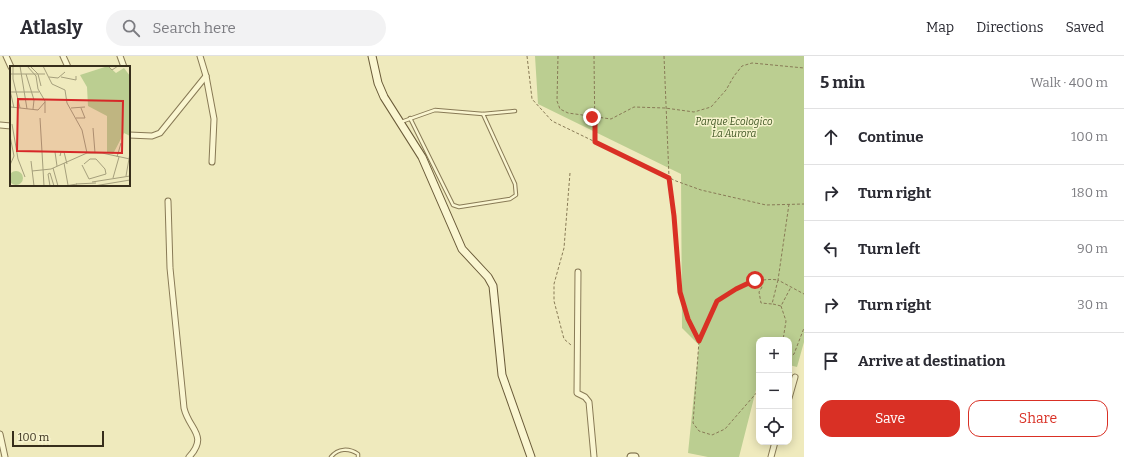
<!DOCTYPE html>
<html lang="en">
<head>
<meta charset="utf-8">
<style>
  body { margin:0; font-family:Bitter,serif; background:#f2f2f3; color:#2b2b33 }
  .controls { position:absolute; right:12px; bottom:12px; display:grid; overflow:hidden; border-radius:8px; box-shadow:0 2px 10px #0003 }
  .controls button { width:36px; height:36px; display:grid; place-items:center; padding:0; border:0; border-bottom:1px solid #e1e1e2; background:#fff; color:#2b2b33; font:20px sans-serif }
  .scale { position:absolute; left:12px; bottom:10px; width:92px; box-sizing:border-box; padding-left:4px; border:2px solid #372e1b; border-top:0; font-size:11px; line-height:14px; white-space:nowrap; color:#372e1b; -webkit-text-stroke:3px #f7f3cd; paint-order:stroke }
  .stop { position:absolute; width:12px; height:12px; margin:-9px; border:3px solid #d93025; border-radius:50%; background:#fff }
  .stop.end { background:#d93025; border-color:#fff; box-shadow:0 1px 4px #0008 }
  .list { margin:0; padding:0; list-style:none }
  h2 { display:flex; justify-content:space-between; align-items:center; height:52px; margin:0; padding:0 16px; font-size:17px }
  h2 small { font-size:13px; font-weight:400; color:#7c7c81 }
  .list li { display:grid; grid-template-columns:26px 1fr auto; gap:12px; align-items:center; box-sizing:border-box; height:56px; padding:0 16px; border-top:1px solid #e1e1e2 }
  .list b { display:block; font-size:15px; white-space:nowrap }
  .list em { font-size:13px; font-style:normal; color:#7c7c81 }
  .actions { display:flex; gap:8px; padding:12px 16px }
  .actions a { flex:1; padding:9px 0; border:1px solid #d93025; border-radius:12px; text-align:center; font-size:14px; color:#d93025 }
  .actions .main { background:#d93025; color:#fff }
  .icon { flex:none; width:22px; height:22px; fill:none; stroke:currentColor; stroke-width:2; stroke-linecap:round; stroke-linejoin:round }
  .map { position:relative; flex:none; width:804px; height:401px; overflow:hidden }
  header { display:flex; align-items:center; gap:24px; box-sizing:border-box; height:56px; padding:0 20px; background:#fff; border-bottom:1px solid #e1e1e2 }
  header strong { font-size:19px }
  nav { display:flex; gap:22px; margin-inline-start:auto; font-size:14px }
  .search { width:280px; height:36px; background:#f2f2f3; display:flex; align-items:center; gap:10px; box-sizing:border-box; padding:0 14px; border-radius:22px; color:#7c7c81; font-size:15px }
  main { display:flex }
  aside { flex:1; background:#fff }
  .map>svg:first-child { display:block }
  .green { fill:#bbce91 }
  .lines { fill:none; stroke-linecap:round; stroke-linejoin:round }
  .lane-casing { stroke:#887a56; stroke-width:4.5 }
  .street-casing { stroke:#887a56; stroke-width:7 }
  .secondary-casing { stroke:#6a5b39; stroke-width:9 }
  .path { stroke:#887a56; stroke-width:1; stroke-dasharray:3 2; stroke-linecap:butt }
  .lane { stroke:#faf6d1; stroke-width:2.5 }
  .street { stroke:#faf6d1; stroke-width:5 }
  .secondary { stroke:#faf6d1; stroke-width:7 }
  .route { stroke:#d93025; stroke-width:5 }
  .labels { text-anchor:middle; stroke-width:3; stroke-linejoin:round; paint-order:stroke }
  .park-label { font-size:10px; font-style:italic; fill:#3d5421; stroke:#f7f3cd }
  .inset-road { fill:none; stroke:#a59f7c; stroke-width:1 }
  .view { fill:#d62828; fill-opacity:0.15; stroke:#d62828; stroke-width:2 }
  .inset-edge { fill:none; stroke:#372e1b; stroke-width:2 }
</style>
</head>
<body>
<header>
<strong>Atlasly</strong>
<div class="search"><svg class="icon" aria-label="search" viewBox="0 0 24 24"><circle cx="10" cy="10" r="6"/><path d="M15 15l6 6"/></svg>Search here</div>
<nav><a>Map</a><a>Directions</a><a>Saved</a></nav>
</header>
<main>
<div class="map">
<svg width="804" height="401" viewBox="0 0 804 401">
  <rect width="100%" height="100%" fill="#efeabd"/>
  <polygon class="green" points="535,0 804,0 804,286 797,311 789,309 789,284 759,284 759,334 756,334 739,401 708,401 688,397 699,289 682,272 681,118 538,48"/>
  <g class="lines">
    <g class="lane-casing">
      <g id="lane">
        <polyline points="410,62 453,149 459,151 510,143 516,139 515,128 483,58"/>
        <polyline points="401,66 435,54 483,58 515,55"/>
        <path d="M331,401C338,392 349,392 358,398V401"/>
      </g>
    </g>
    <g class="street-casing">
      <g id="street">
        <polyline points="6,0 11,11"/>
        <polyline points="63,0 68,11"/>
        <polyline points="120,0 124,11"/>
        <polyline points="200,0 206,20 214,63 212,106"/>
        <polyline points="0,69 11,70"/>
        <polyline points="129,79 152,80 160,77 206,20"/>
        <path d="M168,145L170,212L184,352C189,374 209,379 189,401"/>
        <polyline points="578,216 577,337 585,341 589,346 594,401"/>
        <polyline points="789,342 795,321"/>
        <polyline points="0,378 5,401"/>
        <polyline points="771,401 775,386"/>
      </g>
    </g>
    <g class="secondary-casing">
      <g id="secondary">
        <polyline points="372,0 378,27 384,41 422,101 462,193 488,221 493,230 502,319 531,401"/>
        <polyline points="631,401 635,401"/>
      </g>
    </g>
    <g class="path">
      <polyline points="527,0 532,43 552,65 676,125 701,134 766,149 804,148"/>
      <polyline points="558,0 557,45 560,53 568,57 611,63 634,51 665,52 694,56 711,51 726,34 734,20 742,10 752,7 804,12"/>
      <polyline points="594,0 595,85"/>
      <polyline points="664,0 669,121 674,160 680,236 688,263 699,285 693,367 699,375 712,379 725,373 759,334"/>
      <polyline points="570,117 564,192 554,228 554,245 564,283 571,289"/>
      <polyline points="789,148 778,224 804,238"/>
      <polyline points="773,248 781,250 791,231"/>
      <polyline points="781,250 786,265 783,284"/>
      <path d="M699,285C704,276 712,251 718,245C730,231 760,221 778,224L772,248L761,247L759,236L762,231V223"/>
      <polyline points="789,302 794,298 804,272"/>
    </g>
    <use href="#lane" class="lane"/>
    <use href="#street" class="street"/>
    <use href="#secondary" class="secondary"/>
  </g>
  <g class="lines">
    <polyline class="route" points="592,61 595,62 595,86 669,122 674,160 680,236 688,263 699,285 717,245 736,233 755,224"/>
  </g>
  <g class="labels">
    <g class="park-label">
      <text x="734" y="69">Parque Ecologico<tspan x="734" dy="12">La Aurora</tspan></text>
    </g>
  </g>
  <g transform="translate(10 10)">
    <rect width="120" height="120" fill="#efeabd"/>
    <path d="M98,0L106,7L114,2L120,10V70L114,67L103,88L97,86V50L78,40L77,21L70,9ZM-1 112a7 7 0 1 1 14 0a7 7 0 1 1-14 0Z" fill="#bbce91"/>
    <path class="inset-road" d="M3,0V13L10,42M10,0L17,43M17,0L26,10L28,23L35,35V47M20,0L28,8L31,20M33,0L42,18L55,24L57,37L72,64L77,87M98,0L102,4L108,0M0,8H35M16,8L24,34L23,43M39,11L48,12L55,6M51,11L66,14V10M0,24L4,42M0,26H29M1,41L28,44L35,36M61,42L75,41M30,52L34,120M66,52H75L71,42M2,58L8,93L15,111M83,62L85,87M0,70L4,90L0,99M45,86L47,100M50,90L51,86H54L57,98M107,91L111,77M21,95L24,120M54,97L58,119M72,99L79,113L96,108L95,103L86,93H80L74,98M43,102L48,120M22,105L41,103L77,87H92L120,93M116,110L120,87M103,112L109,91M82,116L120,110M66,118L86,117M40,120L38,108L40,107L44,120M55,120L67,118M84,120L120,114"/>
    <path class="view" d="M8,33L113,35L112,87L7,85Z"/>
    <rect width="120" height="120" class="inset-edge"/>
  </g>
</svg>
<div class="controls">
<button>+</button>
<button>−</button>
<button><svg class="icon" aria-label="locate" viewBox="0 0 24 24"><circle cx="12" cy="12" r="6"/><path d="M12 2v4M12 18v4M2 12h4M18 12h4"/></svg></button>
</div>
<div class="scale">100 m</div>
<div class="stop" style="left:755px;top:224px"></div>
<div class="stop end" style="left:592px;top:61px"></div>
</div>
<aside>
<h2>5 min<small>Walk · 400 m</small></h2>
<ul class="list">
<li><svg class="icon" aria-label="ahead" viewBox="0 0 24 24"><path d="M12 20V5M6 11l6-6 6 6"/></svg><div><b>Continue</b></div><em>100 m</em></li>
<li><svg class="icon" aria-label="right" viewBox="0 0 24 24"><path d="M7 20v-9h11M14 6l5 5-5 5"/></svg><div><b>Turn right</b></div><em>180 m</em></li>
<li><svg class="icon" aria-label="left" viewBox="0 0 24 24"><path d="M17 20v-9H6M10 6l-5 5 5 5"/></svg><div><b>Turn left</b></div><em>90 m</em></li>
<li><svg class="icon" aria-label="right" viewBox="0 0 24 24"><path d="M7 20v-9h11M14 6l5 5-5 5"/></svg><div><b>Turn right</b></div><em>30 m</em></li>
<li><svg class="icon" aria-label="arrive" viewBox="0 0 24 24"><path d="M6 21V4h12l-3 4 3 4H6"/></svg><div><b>Arrive at destination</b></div></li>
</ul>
<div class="actions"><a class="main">Save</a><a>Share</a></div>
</aside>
</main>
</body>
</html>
